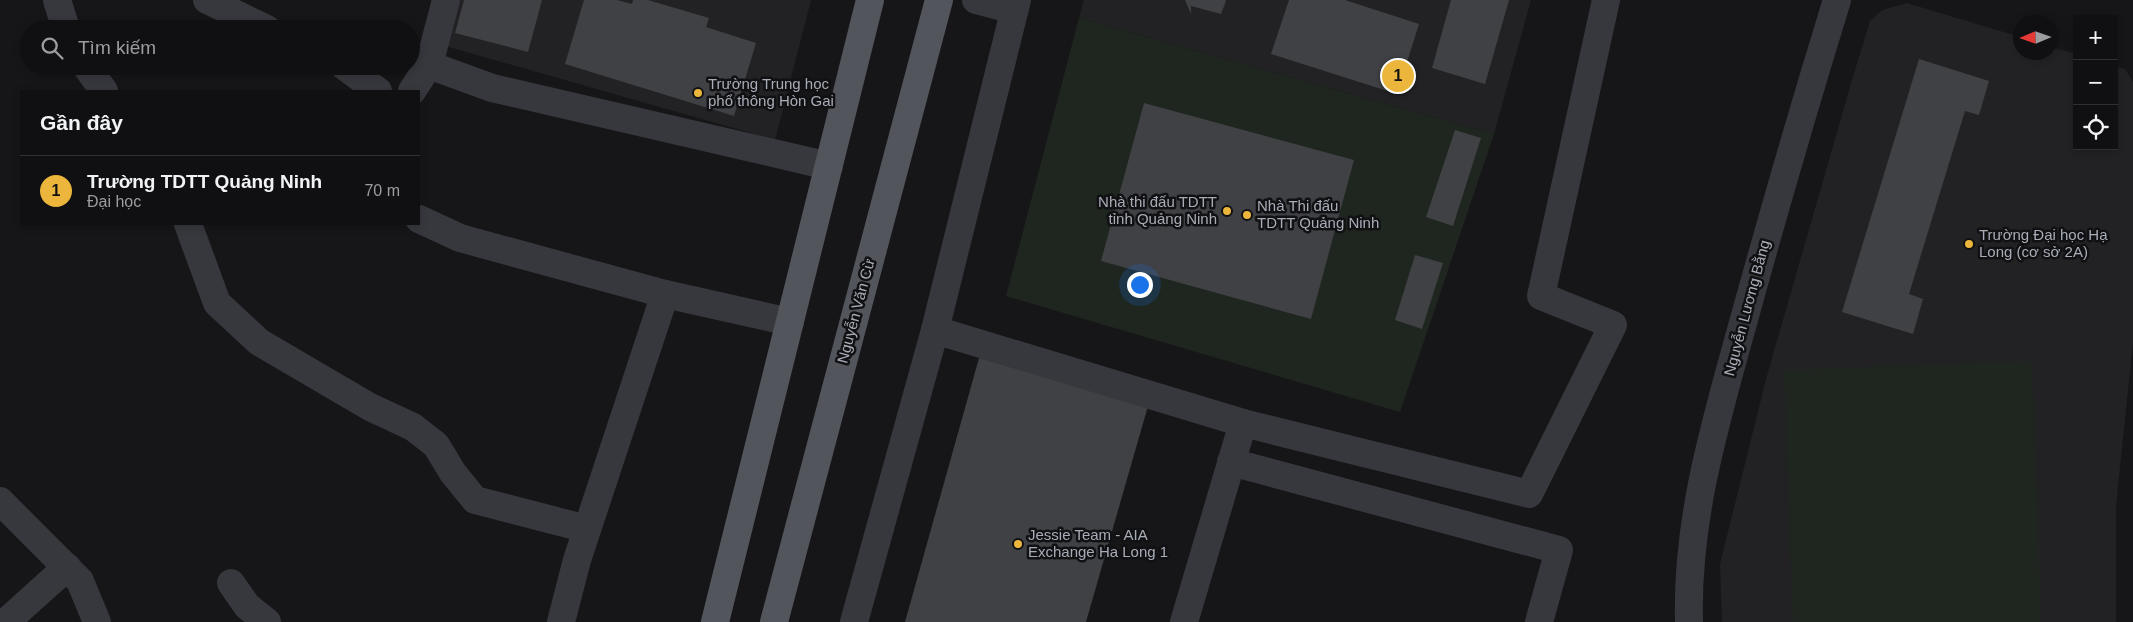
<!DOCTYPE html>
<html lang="vi">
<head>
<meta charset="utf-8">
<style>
  body { margin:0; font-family:Helvetica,sans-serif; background:#1e1e20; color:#f1f3f6 }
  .controls { position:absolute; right:15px; top:15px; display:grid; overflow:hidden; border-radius:0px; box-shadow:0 2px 8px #0003 }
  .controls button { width:45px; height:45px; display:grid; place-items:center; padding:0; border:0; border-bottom:1px solid #303032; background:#101012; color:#f1f3f6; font:25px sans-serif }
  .compass { position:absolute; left:2013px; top:15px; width:45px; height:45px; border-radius:50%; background:#101012; box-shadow:0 2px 8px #0003; rotate:268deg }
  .you { position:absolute; left:1139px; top:284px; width:18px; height:18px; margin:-12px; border:4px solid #fff; border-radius:50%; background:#1a73e8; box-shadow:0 0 0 8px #1a73e833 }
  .badge { display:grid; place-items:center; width:32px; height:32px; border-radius:50%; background:#ebb63b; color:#111; font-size:16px; font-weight:700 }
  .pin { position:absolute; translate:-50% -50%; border:2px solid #fff; box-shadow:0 1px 5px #0006 }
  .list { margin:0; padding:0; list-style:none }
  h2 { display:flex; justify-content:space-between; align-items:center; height:65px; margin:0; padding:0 20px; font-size:21px }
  h2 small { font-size:16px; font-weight:400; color:#9c9d9f }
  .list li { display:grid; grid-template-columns:32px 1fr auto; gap:15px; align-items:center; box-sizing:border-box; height:70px; padding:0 20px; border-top:1px solid #303032 }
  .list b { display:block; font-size:19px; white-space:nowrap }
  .list p { margin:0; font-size:16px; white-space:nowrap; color:#9c9d9f }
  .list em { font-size:16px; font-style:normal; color:#9c9d9f }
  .icon { flex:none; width:28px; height:28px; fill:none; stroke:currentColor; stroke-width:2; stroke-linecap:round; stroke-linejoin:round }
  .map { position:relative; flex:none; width:2133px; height:622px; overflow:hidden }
  .search { position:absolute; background:#101012; box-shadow:0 2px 8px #0003; left:20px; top:20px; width:400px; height:55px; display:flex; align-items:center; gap:12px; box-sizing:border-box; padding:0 18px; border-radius:28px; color:#9c9d9f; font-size:19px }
  .panel { position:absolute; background:#101012; box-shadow:0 2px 8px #0003; left:20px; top:90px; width:400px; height:135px; border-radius:0px }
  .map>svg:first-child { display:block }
  .built { fill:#222225 }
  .green { fill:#1e261f }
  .building { fill:#404145 }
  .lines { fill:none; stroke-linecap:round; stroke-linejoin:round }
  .minor { stroke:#37383d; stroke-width:28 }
  .major { stroke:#53555c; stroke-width:28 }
  .poi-dot { fill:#ebb63b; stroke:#111113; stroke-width:2 }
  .labels { text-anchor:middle; stroke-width:5; stroke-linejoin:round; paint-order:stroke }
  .poi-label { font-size:15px; fill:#a8acb7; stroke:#111113; text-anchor:start }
  .street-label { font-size:15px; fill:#a8acb7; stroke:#111113 }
</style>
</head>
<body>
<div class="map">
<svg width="2133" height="622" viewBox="0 0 2133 622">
  <rect width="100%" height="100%" fill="#161618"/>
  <g class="built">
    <polygon points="455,0 811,0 775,140 442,45"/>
    <polygon points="1084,0 1531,0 1494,134 1079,18"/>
    <polygon points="1907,3 2020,37 2020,52 2050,52 2051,47 2077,54 2077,146 2114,146 2114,66 2125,69 2133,82 2133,342 2116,506 2116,622 1722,622 1720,564 1766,379 1852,80 1870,21 1882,10"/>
  </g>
  <g class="green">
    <polygon points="1079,18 1494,134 1400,412 1006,296"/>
    <polygon points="2032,361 2041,622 1793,622 1784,370"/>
  </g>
  <g class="building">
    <polygon points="464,0 542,0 528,52 455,33"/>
    <polygon points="584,0 617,0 632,4 633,0 648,0 709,18 706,27 756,43 734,116 565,64"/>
    <polygon points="1185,0 1225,0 1226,1 1221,14 1191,6 1191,14"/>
    <polygon points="1289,0 1345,0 1419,24 1397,94 1271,54"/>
    <polygon points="1451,0 1509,0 1485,84 1432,68"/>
    <polygon points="1919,59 1989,81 1979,115 1965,111 1909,294 1923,299 1913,334 1842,312"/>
    <polygon points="1144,103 1354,160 1311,319 1101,261"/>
    <polygon points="1455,130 1481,138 1453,226 1426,217"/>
    <polygon points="1415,255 1443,263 1422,329 1395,320"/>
    <polygon points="979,358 1148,406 1086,622 905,622"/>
  </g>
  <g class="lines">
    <g class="minor">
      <polyline points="57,0 66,29"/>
      <polyline points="207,0 267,29"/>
      <polyline points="446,0 429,65 492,88 829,166"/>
      <polyline points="976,0 1014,10"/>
      <polyline points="86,66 104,91"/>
      <polyline points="344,66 378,91"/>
      <polyline points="412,91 429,65"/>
      <polyline points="419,219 460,238 665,294 790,322"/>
      <polyline points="188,224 217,303 259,342 370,407 413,427 436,445 453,473 475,500 587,529"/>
      <polyline points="935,330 1243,423 1529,494 1613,325 1541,296 1606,0"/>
      <polyline points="1231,462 1559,550 1539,622"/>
      <polyline points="0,501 80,581 97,622"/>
      <polyline points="231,583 247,606 267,622"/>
      <polyline points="6,622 67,567"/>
      <polyline points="561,622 577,560 665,294"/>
      <polyline points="854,622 935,330 1017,0"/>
      <polyline points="1184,622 1243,423"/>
      <path d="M1689,622C1686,519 1716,421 1743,323C1773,214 1804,107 1837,0"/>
    </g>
    <g class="major">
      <polyline points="715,622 870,0"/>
      <polyline points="774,622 939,0"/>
    </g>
  </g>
  <g class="poi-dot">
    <circle cx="698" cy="93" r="5"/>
    <circle cx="1227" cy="211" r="5"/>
    <circle cx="1247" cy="215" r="5"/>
    <circle cx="1969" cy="244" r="5"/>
    <circle cx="1018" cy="544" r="5"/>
  </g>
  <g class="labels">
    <g class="poi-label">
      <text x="708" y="89">Trường Trung học<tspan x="708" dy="17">phổ thông Hòn Gai</tspan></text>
      <text x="1217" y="207" text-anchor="end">Nhà thi đấu TDTT<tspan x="1217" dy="17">tỉnh Quảng Ninh</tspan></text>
      <text x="1257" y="211">Nhà Thi đấu<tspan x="1257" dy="17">TDTT Quảng Ninh</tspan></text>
      <text x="1979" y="240">Trường Đại học Hạ<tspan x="1979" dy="17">Long (cơ sở 2A)</tspan></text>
      <text x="1028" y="540">Jessie Team - AIA<tspan x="1028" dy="17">Exchange Ha Long 1</tspan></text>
    </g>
    <g class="street-label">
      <text transform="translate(1747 308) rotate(-75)" y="5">Nguyễn Lương Bằng</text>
      <text transform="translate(856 311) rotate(-75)" y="5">Nguyễn Văn Cừ</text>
    </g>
  </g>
</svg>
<div class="controls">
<button>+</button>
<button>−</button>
<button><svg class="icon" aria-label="locate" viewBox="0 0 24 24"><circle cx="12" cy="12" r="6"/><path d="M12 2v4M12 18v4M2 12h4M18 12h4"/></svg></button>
</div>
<svg class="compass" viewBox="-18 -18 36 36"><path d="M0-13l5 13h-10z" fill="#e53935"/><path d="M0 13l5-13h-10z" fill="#9c9d9f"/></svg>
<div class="you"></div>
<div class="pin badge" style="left:1398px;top:76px">1</div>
<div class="search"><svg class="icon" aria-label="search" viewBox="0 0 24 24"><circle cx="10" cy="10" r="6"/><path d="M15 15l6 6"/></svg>Tìm kiếm</div>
<section class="panel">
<h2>Gần đây<small></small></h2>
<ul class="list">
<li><span class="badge">1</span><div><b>Trường TDTT Quảng Ninh</b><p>Đại học</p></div><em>70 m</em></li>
</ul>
</section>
</div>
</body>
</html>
